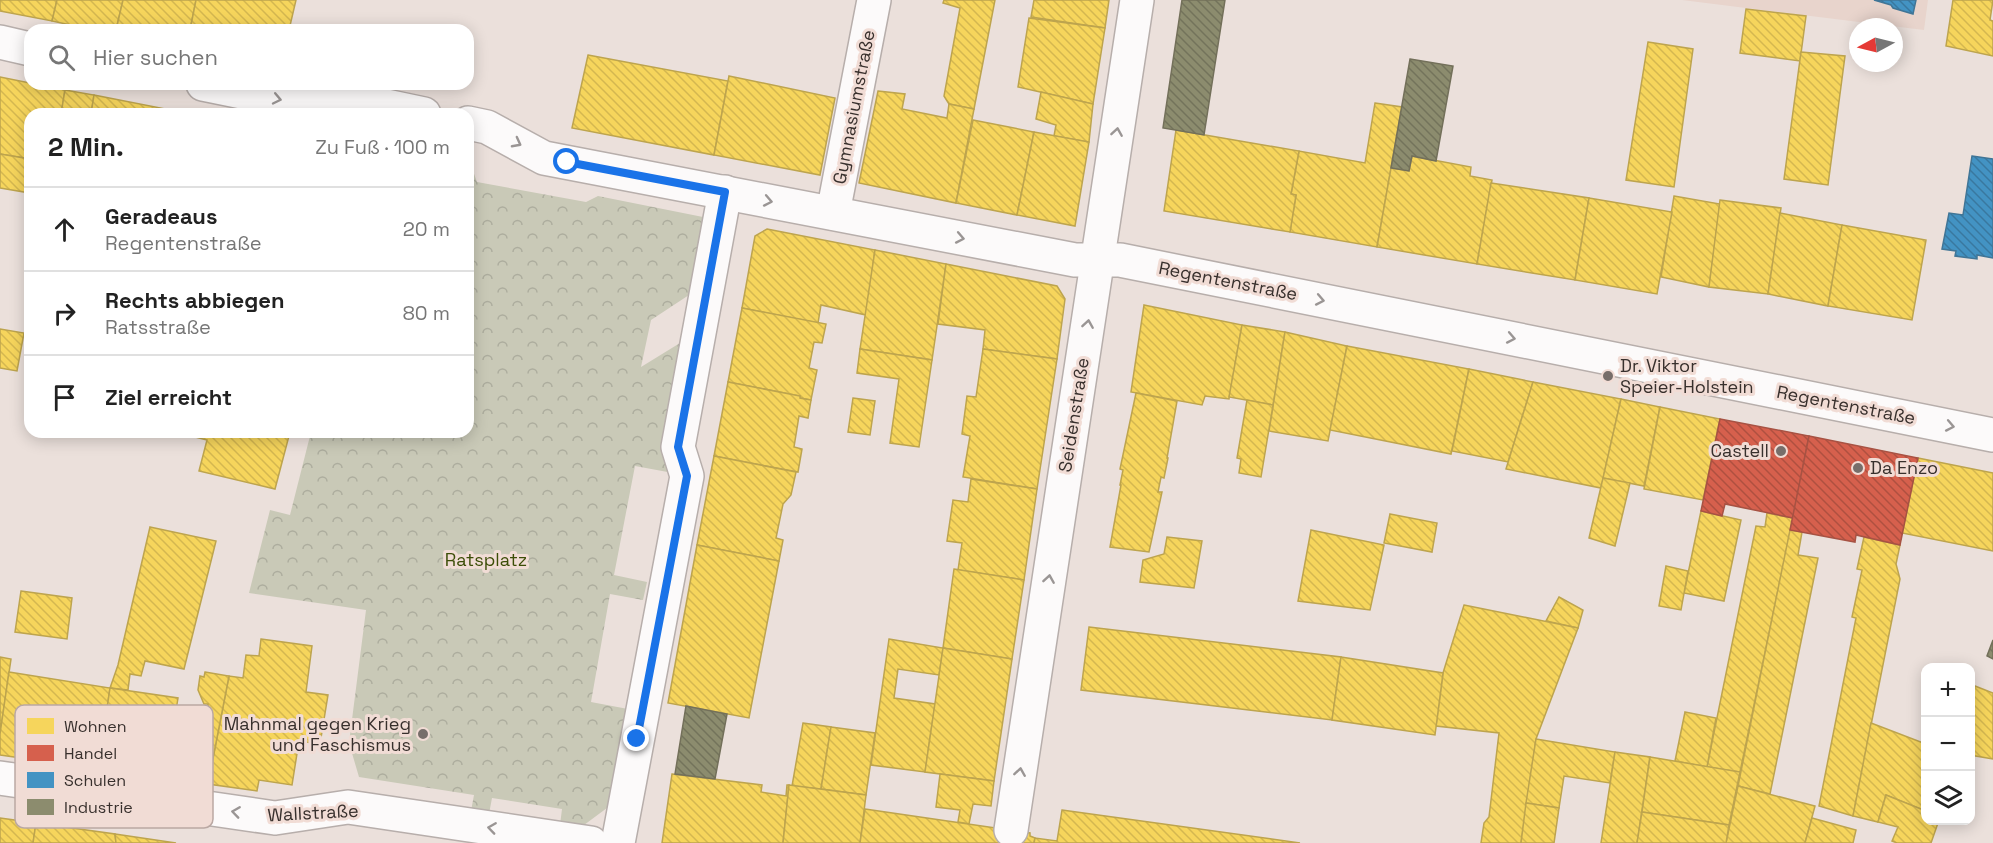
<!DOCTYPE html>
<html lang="de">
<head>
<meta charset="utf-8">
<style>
  body { margin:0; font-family:"Space Grotesk",sans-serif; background:#f6f6f6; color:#222 }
  .controls { position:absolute; right:18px; bottom:18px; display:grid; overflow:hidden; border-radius:12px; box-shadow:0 3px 15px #0003 }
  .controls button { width:54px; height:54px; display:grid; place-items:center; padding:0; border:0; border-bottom:2px solid #e0e0e0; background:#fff; color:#222; font:30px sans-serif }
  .compass { position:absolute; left:1849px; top:18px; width:54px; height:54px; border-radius:50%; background:#fff; box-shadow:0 3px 15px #0003; rotate:263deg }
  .stop { position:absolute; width:18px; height:18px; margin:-14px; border:4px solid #1a73e8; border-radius:50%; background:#fff }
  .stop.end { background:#1a73e8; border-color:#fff; box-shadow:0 2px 6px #0008 }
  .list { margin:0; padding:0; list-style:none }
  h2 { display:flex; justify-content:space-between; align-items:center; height:78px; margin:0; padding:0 24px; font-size:26px }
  h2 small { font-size:20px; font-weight:400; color:#767676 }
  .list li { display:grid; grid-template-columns:39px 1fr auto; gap:18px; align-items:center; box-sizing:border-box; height:84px; padding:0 24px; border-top:2px solid #e0e0e0 }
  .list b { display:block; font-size:22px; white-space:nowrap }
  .list p { margin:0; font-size:20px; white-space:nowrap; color:#767676 }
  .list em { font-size:20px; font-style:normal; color:#767676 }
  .icon { flex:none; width:33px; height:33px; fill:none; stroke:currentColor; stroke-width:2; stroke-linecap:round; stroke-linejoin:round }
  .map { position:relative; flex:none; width:1993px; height:843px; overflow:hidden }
  .search { position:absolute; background:#fff; box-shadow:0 3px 15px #0003; left:24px; top:24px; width:450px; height:66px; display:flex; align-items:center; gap:15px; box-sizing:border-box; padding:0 21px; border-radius:18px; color:#767676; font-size:22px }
  .panel { position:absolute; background:#fff; box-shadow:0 3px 15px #0003; left:24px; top:108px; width:450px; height:330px; border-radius:18px }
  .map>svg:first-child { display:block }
  .built { fill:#e8d4cc }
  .park { fill:url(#park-crowns) }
  .homes { fill:url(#homes-back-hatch); stroke:#bda44e; stroke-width:1.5 }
  .shops { fill:url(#shops-back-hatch); stroke:#a75243; stroke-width:1.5 }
  .schools { fill:url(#schools-back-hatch); stroke:#407596; stroke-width:1.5 }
  .industry { fill:url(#industry-back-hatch); stroke:#73705a; stroke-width:1.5 }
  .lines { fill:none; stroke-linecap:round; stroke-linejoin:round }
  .minor-casing { stroke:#b7aeab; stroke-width:36 }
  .minor { stroke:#fcfafa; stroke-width:33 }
  .oneway { stroke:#9a9594 }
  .route { stroke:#1a73e8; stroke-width:8 }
  .poi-dot { fill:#776e6a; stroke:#f1dcd5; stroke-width:2 }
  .labels { text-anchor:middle; stroke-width:6; stroke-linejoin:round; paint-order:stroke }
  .street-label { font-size:18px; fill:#38302d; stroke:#f1dcd5 }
  .poi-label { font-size:18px; fill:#38302d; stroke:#f1dcd5; text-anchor:start }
  .park-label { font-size:18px; fill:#3c4d07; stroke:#f1dcd5 }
  .key { fill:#f1dcd5; stroke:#baa8a3; stroke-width:1.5 }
  .key-label { font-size:16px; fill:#38302d }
</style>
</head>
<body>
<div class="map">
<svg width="1993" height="843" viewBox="0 0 1993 843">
  <defs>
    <pattern id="park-crowns" width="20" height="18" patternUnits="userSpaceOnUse" patternTransform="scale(1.5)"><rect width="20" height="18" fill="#c9c9b7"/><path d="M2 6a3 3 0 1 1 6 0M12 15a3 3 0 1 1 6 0" fill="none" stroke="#adad9e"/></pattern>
    <pattern id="homes-back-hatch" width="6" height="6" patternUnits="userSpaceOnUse" patternTransform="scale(1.5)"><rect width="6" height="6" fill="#f6d55c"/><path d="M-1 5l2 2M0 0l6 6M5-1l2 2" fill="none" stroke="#d4b750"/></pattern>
    <pattern id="shops-back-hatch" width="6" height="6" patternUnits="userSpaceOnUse" patternTransform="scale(1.5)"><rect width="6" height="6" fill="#d6604d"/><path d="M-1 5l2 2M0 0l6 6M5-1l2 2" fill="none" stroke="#af5040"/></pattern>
    <pattern id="schools-back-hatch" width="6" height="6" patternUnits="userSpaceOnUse" patternTransform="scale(1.5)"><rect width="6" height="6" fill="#4393c3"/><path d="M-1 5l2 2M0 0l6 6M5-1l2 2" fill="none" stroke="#39789f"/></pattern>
    <pattern id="industry-back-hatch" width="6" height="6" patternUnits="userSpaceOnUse" patternTransform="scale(1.5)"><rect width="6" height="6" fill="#8c8c6e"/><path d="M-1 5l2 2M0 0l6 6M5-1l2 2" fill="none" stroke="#73735b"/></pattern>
  </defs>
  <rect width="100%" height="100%" fill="#ebe0db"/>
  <polygon class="built" points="1682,0 1928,0 1924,30"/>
  <polygon class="park" points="468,170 473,171 477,182 586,202 598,196 703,217 689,295 651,320 641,367 680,343 663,436 673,473 635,466 614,575 647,582 643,600 610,594 591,702 628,709 611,805 580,828 560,825 562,809 492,798 489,814 471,811 474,795 359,777 349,743 366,610 249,593 270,510 290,515 311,432 468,432"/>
  <g class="homes">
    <polygon points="0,0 57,0 52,21 0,11"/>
    <polygon points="57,0 123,0 116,30 93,30 52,21"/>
    <polygon points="123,0 196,0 190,30 116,30"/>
    <polygon points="196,0 296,0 289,30 190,30"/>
    <polygon points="944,0 995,0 974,109 949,104 944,96 960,8 943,3"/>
    <polygon points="1034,0 1109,0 1105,28 1031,17"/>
    <polygon points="1953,0 1993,0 1990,20 1993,21 1993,56 1946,46"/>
    <polygon points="1746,9 1806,16 1800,61 1740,53"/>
    <polygon points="1029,18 1105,28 1093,104 1018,87"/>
    <polygon points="1648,42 1693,49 1674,187 1626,180"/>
    <polygon points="1801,52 1845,56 1828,185 1784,179"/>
    <polygon points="588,55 728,81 714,155 572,128"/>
    <polygon points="729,76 835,98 820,175 714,155"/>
    <polygon points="0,77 65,90 61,114 30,114 30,159 0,154"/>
    <polygon points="65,90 94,95 91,114 61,114"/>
    <polygon points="878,91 905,94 902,109 947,118 949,104 974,109 956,203 859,183"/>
    <polygon points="1041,92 1093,104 1089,142 1054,136 1056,125 1036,119"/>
    <polygon points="94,95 181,112 181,114 91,114"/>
    <polygon points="1375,103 1402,107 1377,247 1290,232 1296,195 1291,194 1299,151 1365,163"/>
    <polygon points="973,120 1034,132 1017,215 956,203"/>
    <polygon points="1176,130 1299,151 1291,194 1296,195 1290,232 1164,211"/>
    <polygon points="1034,132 1089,142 1075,226 1017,215"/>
    <polygon points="0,154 30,159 30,193 0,188"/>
    <polygon points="1412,156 1471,167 1470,176 1492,180 1477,264 1377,247 1391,168 1409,171"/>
    <polygon points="1491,183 1589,198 1575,280 1477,264"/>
    <polygon points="1674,196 1720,204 1709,287 1661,277"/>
    <polygon points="1589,198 1672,212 1657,294 1575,280"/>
    <polygon points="1720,200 1781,208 1768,294 1709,287"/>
    <polygon points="1780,213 1842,225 1828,306 1768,294"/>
    <polygon points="1842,225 1926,240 1912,320 1828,306"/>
    <polygon points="767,229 875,250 866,315 821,305 818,323 742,308 755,236"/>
    <polygon points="875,250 946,264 932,360 860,349"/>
    <polygon points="946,264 1057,286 1065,299 1057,359 983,349 985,330 938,324"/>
    <polygon points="1144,305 1242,325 1229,399 1205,396 1202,405 1131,392"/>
    <polygon points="742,308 826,324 822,343 814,342 809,368 817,370 811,400 800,398 800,396 728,382"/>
    <polygon points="1242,325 1285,332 1273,405 1229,397"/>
    <polygon points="0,329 24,333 17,371 0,368"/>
    <polygon points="1285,332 1347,346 1328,441 1269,431"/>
    <polygon points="1347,346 1469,369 1451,454 1330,430"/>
    <polygon points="860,349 932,360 919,447 890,443 899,379 857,373"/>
    <polygon points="983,349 1057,359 1037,489 963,477 970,436 962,434 967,396 976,397"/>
    <polygon points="1469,369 1533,382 1508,462 1452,451"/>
    <polygon points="728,382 800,396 800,398 811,400 808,418 799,416 794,447 802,449 798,472 714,456"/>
    <polygon points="1533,382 1621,399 1601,488 1506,469"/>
    <polygon points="1136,393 1177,401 1167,458 1168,458 1164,478 1161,477 1158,492 1162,492 1149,552 1110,547 1121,485 1120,485 1123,470 1120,469"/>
    <polygon points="853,398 875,401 870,435 848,432"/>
    <polygon points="1621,399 1660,407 1644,486 1603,478"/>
    <polygon points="1247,400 1273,405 1261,477 1239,473 1241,459 1237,458"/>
    <polygon points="1660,407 1720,419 1703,500 1644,489"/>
    <polygon points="196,432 290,432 275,489 199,471 207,440 195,437"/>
    <polygon points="714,456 796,472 791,495 783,504 776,538 783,540 779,561 697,545"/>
    <polygon points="1918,458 1993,473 1993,551 1902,533"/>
    <polygon points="1603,478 1630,483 1615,546 1589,538"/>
    <polygon points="971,479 1037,489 1024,580 958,570 962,543 947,541 953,500 968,502"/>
    <polygon points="1701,511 1741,520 1724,601 1684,593"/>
    <polygon points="1767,513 1793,518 1740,772 1707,767 1756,526 1765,527"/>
    <polygon points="1390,514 1437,523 1432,552 1384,543"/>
    <polygon points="150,527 216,541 184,669 145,661 141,676 130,674 128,690 110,688 118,665"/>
    <polygon points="1311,530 1384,545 1370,610 1298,601"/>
    <polygon points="1790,530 1802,532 1798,555 1818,558 1770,794 1738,786"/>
    <polygon points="1167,537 1202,541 1194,588 1140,582 1143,560 1164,554"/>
    <polygon points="1864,537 1900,545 1896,564 1900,579 1853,816 1819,806 1856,618 1852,617 1862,570 1857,569"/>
    <polygon points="697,545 779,561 749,718 668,703"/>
    <polygon points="1666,566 1688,571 1681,610 1659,606"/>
    <polygon points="954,569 1024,580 1012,659 943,648"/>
    <polygon points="21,591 72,598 67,639 15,632"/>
    <polygon points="1559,597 1583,610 1578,628 1546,621"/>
    <polygon points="1464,605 1578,628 1536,739 1521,843 1481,843 1484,823 1489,817 1499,733 1436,726 1443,673"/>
    <polygon points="1089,627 1341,657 1332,720 1081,690"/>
    <polygon points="261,639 312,646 306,692 328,695 320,744 299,741 292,785 259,780 257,791 208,784 229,676 243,678 246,655 259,656"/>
    <polygon points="889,639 943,648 939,675 898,669 894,698 935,704 925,772 871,765"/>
    <polygon points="943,648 1012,659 994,781 925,772"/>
    <polygon points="0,657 11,659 0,734"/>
    <polygon points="1341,657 1443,673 1435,735 1332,720"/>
    <polygon points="9,672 110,688 98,769 0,755 0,734"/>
    <polygon points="205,672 229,676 208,784 165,778 177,706 208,709 208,704 204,704 198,690 200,676 204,677"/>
    <polygon points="1975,686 1993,693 1993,759 1970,755 1970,699"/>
    <polygon points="110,688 178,698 165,778 98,769"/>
    <polygon points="1685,712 1716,718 1707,767 1675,761"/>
    <polygon points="803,723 831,727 821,789 792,786"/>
    <polygon points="1871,723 1926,744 1926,804 1923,810 1886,795 1878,822 1853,816"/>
    <polygon points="831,727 875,733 866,795 821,789"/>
    <polygon points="1536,739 1615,752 1610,783 1564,776 1559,808 1526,803"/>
    <polygon points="1615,752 1650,757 1637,843 1601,843"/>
    <polygon points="1650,757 1740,772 1729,825 1642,812"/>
    <polygon points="672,774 762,785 761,792 786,796 787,785 789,785 783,843 662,843"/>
    <polygon points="940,774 994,781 991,806 973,804 969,824 958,822 960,810 936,807"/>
    <polygon points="789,785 866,795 860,843 783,843"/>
    <polygon points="1738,786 1815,806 1805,843 1726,843"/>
    <polygon points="1886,795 1926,811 1926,820 1939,820 1931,843 1897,843 1892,841 1898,827 1878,822"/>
    <polygon points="1526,803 1559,808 1554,843 1521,843"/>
    <polygon points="865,809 1030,833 1030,836 1035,838 1034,843 860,843"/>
    <polygon points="1062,810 1300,843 1034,843 1035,838 1057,841"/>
    <polygon points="1642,812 1729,825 1726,843 1637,843"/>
    <polygon points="0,818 36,823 33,843 0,843"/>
    <polygon points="1812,818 1856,830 1853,843 1805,843"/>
    <polygon points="36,823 115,834 116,843 33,843"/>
    <polygon points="115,834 176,843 116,843"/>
  </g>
  <g class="shops">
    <polygon points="1720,419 1809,436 1793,518 1725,504 1722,516 1701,511"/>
    <polygon points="1809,436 1918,458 1900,545 1856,535 1855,542 1790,530"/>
  </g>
  <g class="schools">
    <polygon points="1874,0 1916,0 1913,14 1893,8 1891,5"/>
    <polygon points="1972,156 1993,159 1993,258 1977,255 1977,259 1955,256 1956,251 1942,249 1949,213 1963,215"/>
  </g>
  <g class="industry">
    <polygon points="1182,0 1225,0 1204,135 1163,128"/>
    <polygon points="1410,59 1453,66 1436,161 1412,156 1409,171 1391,168"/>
    <polygon points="1993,640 1993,659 1987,656"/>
    <polygon points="686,706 727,714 715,779 675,774"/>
  </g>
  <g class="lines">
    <g class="minor-casing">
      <g id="minor">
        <polyline points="0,42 30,49"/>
        <polyline points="203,84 290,102 348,98 424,114"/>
        <polyline points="468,123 487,127 544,158 1075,260 1120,260 1993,435"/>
        <polyline points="833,213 874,0"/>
        <polyline points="0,778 275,818 348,807 591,843"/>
        <polyline points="1011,830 1137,0"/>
        <polyline points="618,843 687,476 678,447 725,192"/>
      </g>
    </g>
    <use href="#minor" class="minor"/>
  </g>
  <defs><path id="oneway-chevron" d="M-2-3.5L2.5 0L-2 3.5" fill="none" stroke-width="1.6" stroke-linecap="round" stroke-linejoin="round" transform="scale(1.5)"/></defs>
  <g class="oneway">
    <use href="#oneway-chevron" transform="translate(277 99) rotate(12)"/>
    <use href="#oneway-chevron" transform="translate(1117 132) rotate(-81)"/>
    <use href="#oneway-chevron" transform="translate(517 143) rotate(28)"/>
    <use href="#oneway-chevron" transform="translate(768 201) rotate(11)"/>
    <use href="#oneway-chevron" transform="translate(960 238) rotate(11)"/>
    <use href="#oneway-chevron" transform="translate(1320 300) rotate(11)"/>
    <use href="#oneway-chevron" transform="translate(1088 324) rotate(-81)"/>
    <use href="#oneway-chevron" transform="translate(1511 338) rotate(11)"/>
    <use href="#oneway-chevron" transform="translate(1950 426) rotate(11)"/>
    <use href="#oneway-chevron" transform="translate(1049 579) rotate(-81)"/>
    <use href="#oneway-chevron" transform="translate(1020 772) rotate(-81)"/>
    <use href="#oneway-chevron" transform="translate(236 812) rotate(-172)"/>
    <use href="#oneway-chevron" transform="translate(492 828) rotate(-172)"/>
  </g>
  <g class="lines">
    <polyline class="route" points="567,162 725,192 678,447 687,476 637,739"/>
  </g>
  <g class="poi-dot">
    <circle cx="1608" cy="376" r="6"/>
    <circle cx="1781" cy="451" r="6"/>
    <circle cx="1858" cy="468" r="6"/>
    <circle cx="423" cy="734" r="6"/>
  </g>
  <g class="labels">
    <g class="street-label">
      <text transform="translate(854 107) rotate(-79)" y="6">Gymnasiumstraße</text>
      <text transform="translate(1228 281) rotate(11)" y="6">Regentenstraße</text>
      <text transform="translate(1846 405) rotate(11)" y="6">Regentenstraße</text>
      <text transform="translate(1074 415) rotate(-81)" y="6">Seidenstraße</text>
      <text transform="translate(313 813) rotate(-3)" y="6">Wallstraße</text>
    </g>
    <g class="poi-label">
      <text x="1620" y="372">Dr. Viktor<tspan x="1620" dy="21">Speier-Holstein</tspan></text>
      <text x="1769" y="457" text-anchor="end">Castell</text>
      <text x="1870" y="474">Da Enzo</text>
      <text x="411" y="730" text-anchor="end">Mahnmal gegen Krieg<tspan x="411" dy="21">und Faschismus</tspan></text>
    </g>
    <g class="park-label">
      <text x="486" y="566">Ratsplatz</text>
    </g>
  </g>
  <rect x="15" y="705" width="198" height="123" rx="9" class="key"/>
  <rect x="27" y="718" width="27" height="16" fill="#f6d55c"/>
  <rect x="27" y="745" width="27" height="16" fill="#d6604d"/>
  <rect x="27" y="772" width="27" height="16" fill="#4393c3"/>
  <rect x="27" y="799" width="27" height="16" fill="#8c8c6e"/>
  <g class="key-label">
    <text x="64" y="732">Wohnen</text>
    <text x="64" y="759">Handel</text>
    <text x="64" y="786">Schulen</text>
    <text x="64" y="813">Industrie</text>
  </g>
</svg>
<div class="controls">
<button>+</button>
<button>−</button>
<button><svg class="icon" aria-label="layers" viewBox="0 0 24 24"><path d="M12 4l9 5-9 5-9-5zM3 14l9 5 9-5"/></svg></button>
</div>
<svg class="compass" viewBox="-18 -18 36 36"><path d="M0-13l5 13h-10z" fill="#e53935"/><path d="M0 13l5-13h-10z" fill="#767676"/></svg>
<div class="stop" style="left:567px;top:162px"></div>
<div class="stop end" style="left:637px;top:739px"></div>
<div class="search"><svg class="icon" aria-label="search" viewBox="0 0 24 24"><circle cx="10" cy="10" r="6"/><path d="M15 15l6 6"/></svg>Hier suchen</div>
<section class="panel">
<h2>2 Min.<small>Zu Fuß · 100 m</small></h2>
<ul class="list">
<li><svg class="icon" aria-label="ahead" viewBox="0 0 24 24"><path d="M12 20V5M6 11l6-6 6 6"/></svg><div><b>Geradeaus</b><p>Regentenstraße</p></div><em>20 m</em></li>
<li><svg class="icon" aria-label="right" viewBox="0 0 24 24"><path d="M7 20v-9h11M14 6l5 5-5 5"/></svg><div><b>Rechts abbiegen</b><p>Ratsstraße</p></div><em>80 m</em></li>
<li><svg class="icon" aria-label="arrive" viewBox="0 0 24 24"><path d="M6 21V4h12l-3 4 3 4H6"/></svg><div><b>Ziel erreicht</b></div></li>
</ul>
</section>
</div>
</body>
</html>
